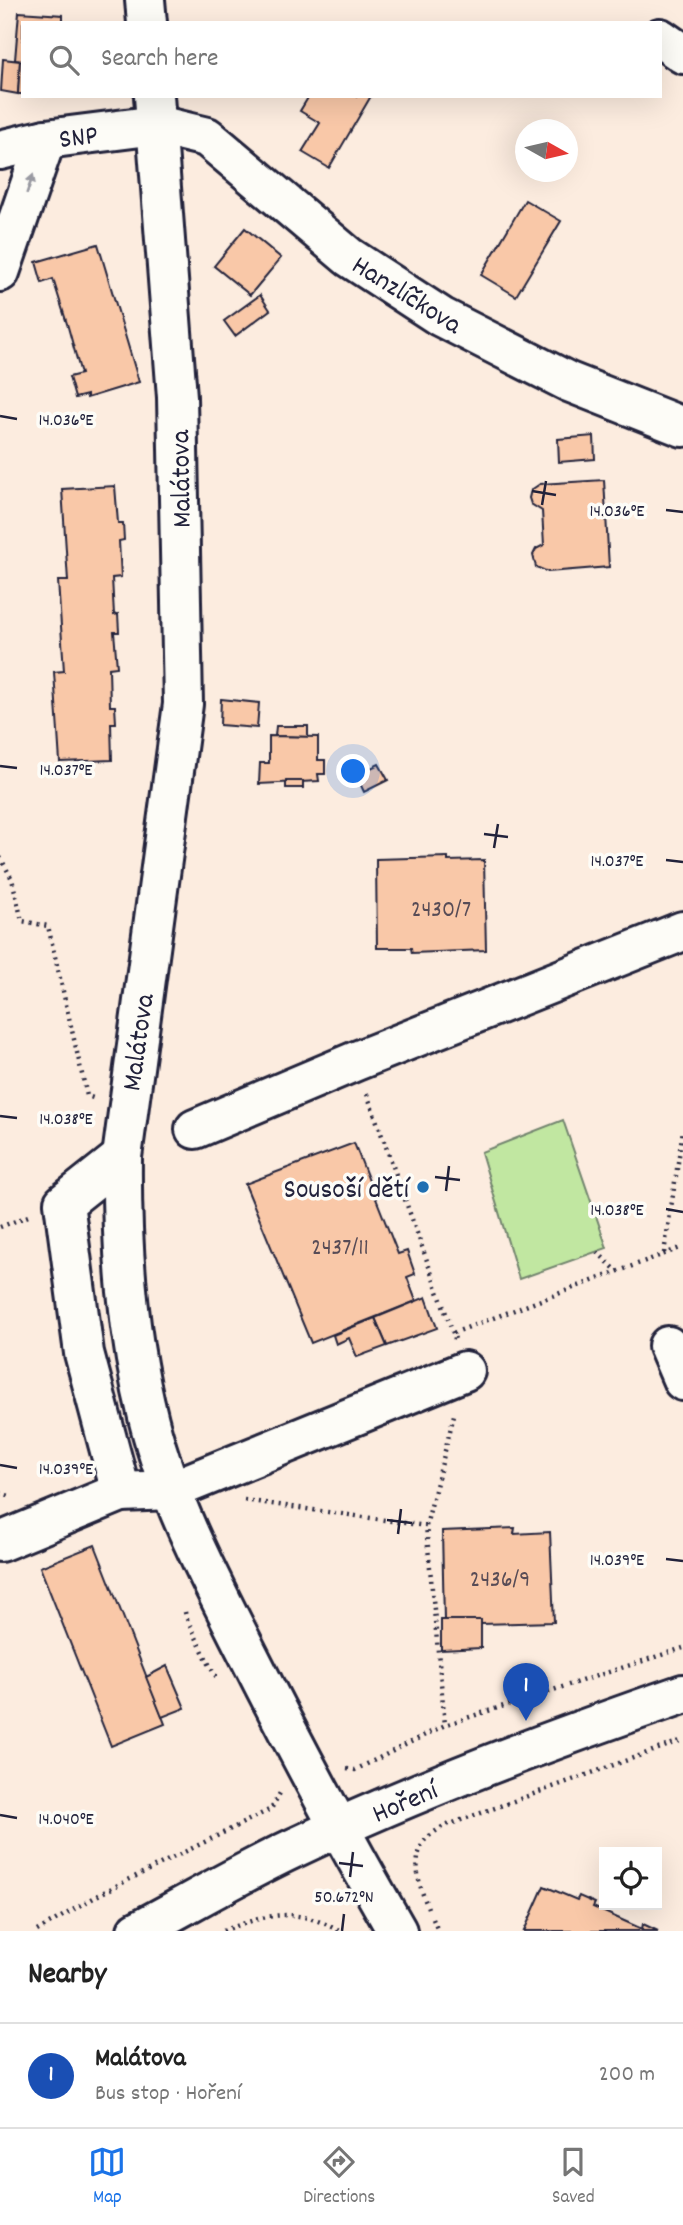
<!DOCTYPE html>
<html lang="en">
<head>
<meta charset="utf-8">
<style>
  body { margin:0; font-family:Dekko,sans-serif; background:#f2f2f2; color:#222 }
  .controls { position:absolute; right:21px; bottom:21px; display:grid; overflow:hidden; border-radius:0px; box-shadow:0 7px 28px #0002 }
  .controls button { width:63px; height:63px; display:grid; place-items:center; padding:0; border:0; border-bottom:2px solid #e0e0e0; background:#fff; color:#222; font:35px sans-serif }
  .compass { position:absolute; left:515px; top:119px; width:63px; height:63px; border-radius:50%; background:#fff; box-shadow:0 7px 28px #0002; rotate:98deg }
  .you { position:absolute; left:354px; top:772px; width:24px; height:24px; margin:-18px; border:5px solid #fff; border-radius:50%; background:#1a73e8; box-shadow:0 0 0 10px #1a73e833 }
  .badge { display:grid; place-items:center; width:46px; height:46px; border-radius:50%; background:#1a73e8; color:#fff; font-size:23px; font-weight:700 }
  .pin { position:absolute; translate:-50% -58px; filter:drop-shadow(0 2px 4px #0008) }
  .pin::after { content:''; position:absolute; top:37px; width:24px; height:21px; background:inherit; clip-path:polygon(0 0,100% 0,50% 100%) }
  .list { margin:0; padding:0; list-style:none }
  h2 { display:flex; justify-content:space-between; align-items:center; height:91px; margin:0; padding:0 28px; font-size:30px }
  h2 small { font-size:23px; font-weight:400; color:#767676 }
  .list li { display:grid; grid-template-columns:46px 1fr auto; gap:21px; align-items:center; box-sizing:border-box; height:105px; padding:0 28px; border-top:2px solid #e0e0e0 }
  .list b { display:block; font-size:26px; white-space:nowrap }
  .list p { margin:0; font-size:23px; white-space:nowrap; color:#767676 }
  .list em { font-size:23px; font-style:normal; color:#767676 }
  .icon { flex:none; width:38px; height:38px; fill:none; stroke:currentColor; stroke-width:2; stroke-linecap:round; stroke-linejoin:round }
  .map { position:relative; flex:none; width:683px; height:1931px; overflow:hidden }
  .search { position:absolute; background:#fff; box-shadow:0 7px 28px #0002; left:21px; right:21px; top:21px; height:77px; display:flex; align-items:center; gap:18px; box-sizing:border-box; padding:0 24px; border-radius:0px; color:#767676; font-size:26px }
  .sheet { height:196px; background:#fff }
  nav { display:flex; justify-content:space-around; align-items:center; box-sizing:border-box; height:98px; border-top:2px solid #e0e0e0; background:#fff; font-size:19px; color:#767676 }
  nav a { display:grid; justify-items:center; gap:4px }
  nav .on { color:#1a73e8 }
  .map>svg:first-child { display:block }
  .green { fill:#c1e7a1; stroke:#72846e; stroke-width:2 }
  .building { fill:#f9c8a8; stroke:#22223b; stroke-width:2 }
  .lines { fill:none; stroke-linecap:round; stroke-linejoin:round }
  .minor-casing { stroke:#22223b; stroke-width:44 }
  .major-casing { stroke:#22223b; stroke-width:44 }
  .path { stroke:#22223b; stroke-width:4.5; stroke-dasharray:2 5; stroke-linecap:butt }
  .minor { stroke:#fdfcf7; stroke-width:38 }
  .major { stroke:#fdfcf7; stroke-width:38 }
  .oneway { fill:#9a9aa2 }
  .ticks { fill:none; stroke:#22223b; stroke-width:2.5 }
  .poi-dot { fill:#1f6fb2; stroke:#fdfcf7; stroke-width:2.5 }
  .labels { text-anchor:middle; stroke-width:7; stroke-linejoin:round; paint-order:stroke }
  .number-label { font-size:24px; fill:#584c56 }
  .street-label { font-size:28px; fill:#22223b; stroke:#fdfcf7 }
  .poi-label { font-size:28px; fill:#22223b; stroke:#fdfcf7; text-anchor:end }
  .ticks-label { font-size:18px; text-anchor:middle; fill:#22223b; stroke:#fdfcf7; stroke-width:7; stroke-linejoin:round; paint-order:stroke }
</style>
</head>
<body>
<div class="map">
<svg width="683" height="1931" viewBox="0 0 683 1931">
  <rect width="100%" height="100%" fill="#fcecdf"/>
  <filter id="ink" filterUnits="userSpaceOnUse"><feTurbulence type="fractalNoise" baseFrequency=".0143" numOctaves="2"/><feDisplacementMap in="SourceGraphic" scale="14" xChannelSelector="R" yChannelSelector="G"/><feConvolveMatrix kernelMatrix="1 2 1 2 8 2 1 2 1" color-interpolation-filters="sRGB"/></filter>
  <g filter="url(#ink)">
    <polygon class="green" points="563,1120 607,1248 519,1279 481,1152"/>
    <g class="building">
      <polygon points="19,12 63,15 63,23 23,23 23,61 15,60"/>
      <polygon points="3,59 20,61 18,94 1,91"/>
      <polygon points="20,61 23,61 23,94 18,94"/>
      <polygon points="309,96 371,96 329,168 302,152 320,123 300,111"/>
      <polygon points="525,200 561,221 516,296 481,275"/>
      <polygon points="245,228 281,258 250,295 214,266"/>
      <polygon points="98,244 139,382 87,398 87,395 75,398 69,377 81,374 68,327 53,279 42,283 36,262"/>
      <polygon points="260,295 270,310 235,336 224,321"/>
      <polygon points="594,436 595,459 559,462 558,439"/>
      <polygon points="604,480 609,567 548,572 536,567 533,555 536,549 544,545 542,511 531,504 529,498 531,490 540,484"/>
      <polygon points="115,486 118,523 123,523 124,540 119,541 121,577 112,578 114,615 118,614 119,632 114,632 117,667 109,668 110,706 115,706 116,723 111,723 112,760 60,762 54,672 64,671 58,581 68,581 62,489"/>
      <polygon points="221,699 259,703 257,728 220,725"/>
      <polygon points="276,726 308,726 308,737 275,736"/>
      <polygon points="269,736 318,737 318,760 325,760 325,774 318,774 319,781 259,784 260,763 269,763"/>
      <polygon points="379,764 388,780 364,792 356,775"/>
      <rect x="286" y="781" width="17" height="7"/>
      <polygon points="448,857 448,861 484,860 486,950 412,953 411,948 377,948 376,859"/>
      <polygon points="354,1143 398,1254 407,1251 415,1274 407,1277 416,1301 311,1343 245,1184"/>
      <polygon points="426,1297 437,1328 387,1346 375,1318"/>
      <polygon points="375,1318 387,1346 357,1357 349,1338 336,1344 333,1335"/>
      <polygon points="515,1528 514,1534 550,1532 554,1622 481,1624 481,1620 444,1620 442,1531"/>
      <polygon points="95,1545 165,1724 111,1746 40,1567"/>
      <polygon points="441,1620 481,1620 481,1648 441,1650"/>
      <polygon points="167,1666 185,1708 162,1717 146,1677"/>
      <polygon points="544,1886 577,1900 579,1896 595,1903 593,1907 642,1929 643,1924 658,1931 524,1931"/>
    </g>
    <g class="lines">
      <g class="minor-casing">
        <g id="minor">
          <polyline points="145,0 147,23"/>
          <polyline points="660,38 683,54"/>
          <path d="M154,96L177,397L183,704L122,1157C121,1247 127,1334 149,1421C169,1501 209,1577 246,1650C294,1745 344,1839 397,1931"/>
          <polyline points="0,150 46,139 157,125 207,137 349,257 441,317 569,382 683,427"/>
          <polyline points="0,272 46,139"/>
          <polyline points="195,1129 356,1061 683,931"/>
          <polyline points="122,1157 64,1203 84,1353 121,1492 172,1490 465,1371"/>
          <polyline points="668,1346 683,1381"/>
          <polyline points="0,1542 121,1492"/>
        </g>
      </g>
      <g class="major-casing">
        <path id="major" d="M137,1931C188,1904 239,1874 292,1849C419,1789 550,1740 683,1694"/>
      </g>
      <g class="path">
        <polyline points="0,857 12,879 22,921 48,926 87,1096 96,1099"/>
        <polyline points="367,1094 453,1333"/>
        <polyline points="0,1227 31,1215"/>
        <polyline points="597,1252 617,1271"/>
        <polyline points="664,1253 683,1130"/>
        <polyline points="455,1339 453,1333 683,1247"/>
        <polyline points="0,1493 13,1497"/>
        <polyline points="244,1500 426,1526 445,1725"/>
        <polyline points="426,1526 454,1415"/>
        <polyline points="185,1612 186,1617 214,1674 219,1679"/>
        <polyline points="347,1769 355,1770 445,1725 683,1648"/>
        <path d="M428,1908C420,1888 411,1862 424,1841C428,1836 436,1831 442,1827L683,1740"/>
        <polyline points="433,1919 438,1931"/>
        <polyline points="37,1931 102,1893 271,1809 280,1793"/>
        <path d="M223,1931C267,1914 295,1906 339,1931"/>
      </g>
      <use href="#minor" class="minor"/>
      <use href="#major" class="major"/>
    </g>
    <defs><path id="oneway-solid" d="M-6-.8H1V-3.2L6.5 0L1 3.2V.8H-6Z" transform="scale(1.75)"/></defs>
    <use class="oneway" href="#oneway-solid" transform="translate(30 184) rotate(-71)"/>
  </g>
  <path class="ticks" d="M0,416L17,419M532,491L556,495M542,505L546,481M666,510L683,512M0,766L17,768M484,834L508,837M494,848L498,824M666,860L683,862M0,1116L17,1118M435,1177L460,1180M446,1191L449,1166M666,1209L683,1212M0,1465L17,1468M387,1520L412,1523M398,1534L401,1509M666,1559L683,1561M0,1815L17,1818M339,1863L363,1866M350,1877L353,1852M342,1931L344,1914"/>
  <circle class="poi-dot" cx="423" cy="1187" r="7"/>
  <g class="labels">
    <g class="number-label">
      <text x="441" y="916">2430/7</text>
      <text x="340" y="1254">2437/11</text>
      <text x="500" y="1586">2436/9</text>
    </g>
    <g class="street-label">
      <text transform="translate(78 135) rotate(-7)" y="10">SNP</text>
      <text transform="translate(408 293) rotate(32)" y="10">Hanzlíčkova</text>
      <text transform="translate(179 479) rotate(-91)" y="10">Malátova</text>
      <text transform="translate(136 1042) rotate(-82)" y="10">Malátova</text>
      <text transform="translate(404 1800) rotate(-23)" y="10">Hoření</text>
    </g>
    <g class="poi-label">
      <text x="409" y="1197">Sousoší dětí</text>
    </g>
  </g>
  <g class="ticks-label">
    <text x="66" y="425">14.036°E</text>
    <text x="617" y="516">14.036°E</text>
    <text x="66" y="775">14.037°E</text>
    <text x="617" y="866">14.037°E</text>
    <text x="66" y="1124">14.038°E</text>
    <text x="617" y="1215">14.038°E</text>
    <text x="66" y="1474">14.039°E</text>
    <text x="617" y="1565">14.039°E</text>
    <text x="66" y="1824">14.040°E</text>
    <text x="344" y="1902">50.672°N</text>
  </g>
</svg>
<div class="controls">
<button><svg class="icon" aria-label="locate" viewBox="0 0 24 24"><circle cx="12" cy="12" r="6"/><path d="M12 2v4M12 18v4M2 12h4M18 12h4"/></svg></button>
</div>
<svg class="compass" viewBox="-18 -18 36 36"><path d="M0-13l5 13h-10z" fill="#e53935"/><path d="M0 13l5-13h-10z" fill="#767676"/></svg>
<div class="you"></div>
<div class="pin badge" style="left:526px;top:1721px;background:#1a4fb4">1</div>
<div class="search"><svg class="icon" aria-label="search" viewBox="0 0 24 24"><circle cx="10" cy="10" r="6"/><path d="M15 15l6 6"/></svg>Search here</div>
</div>
<section class="sheet">
<h2>Nearby<small></small></h2>
<ul class="list">
<li><span class="badge" style="background:#1a4fb4">1</span><div><b>Malátova</b><p>Bus stop · Hoření</p></div><em>200 m</em></li>
</ul>
</section>
<nav>
<a class="on"><svg class="icon" aria-label="map" viewBox="0 0 24 24"><path d="M3 6l6-2 6 2 6-2v14l-6 2-6-2-6 2zM9 4v14M15 6v14"/></svg>Map</a>
<a><svg class="icon" aria-label="directions" viewBox="0 0 24 24"><path d="M12 3l9 9-9 9-9-9zM9 14v-3h6M13 9l2 2-2 2"/></svg>Directions</a>
<a><svg class="icon" aria-label="saved" viewBox="0 0 24 24"><path d="M7 4h10v16l-5-4-5 4z"/></svg>Saved</a>
</nav>
</body>
</html>
